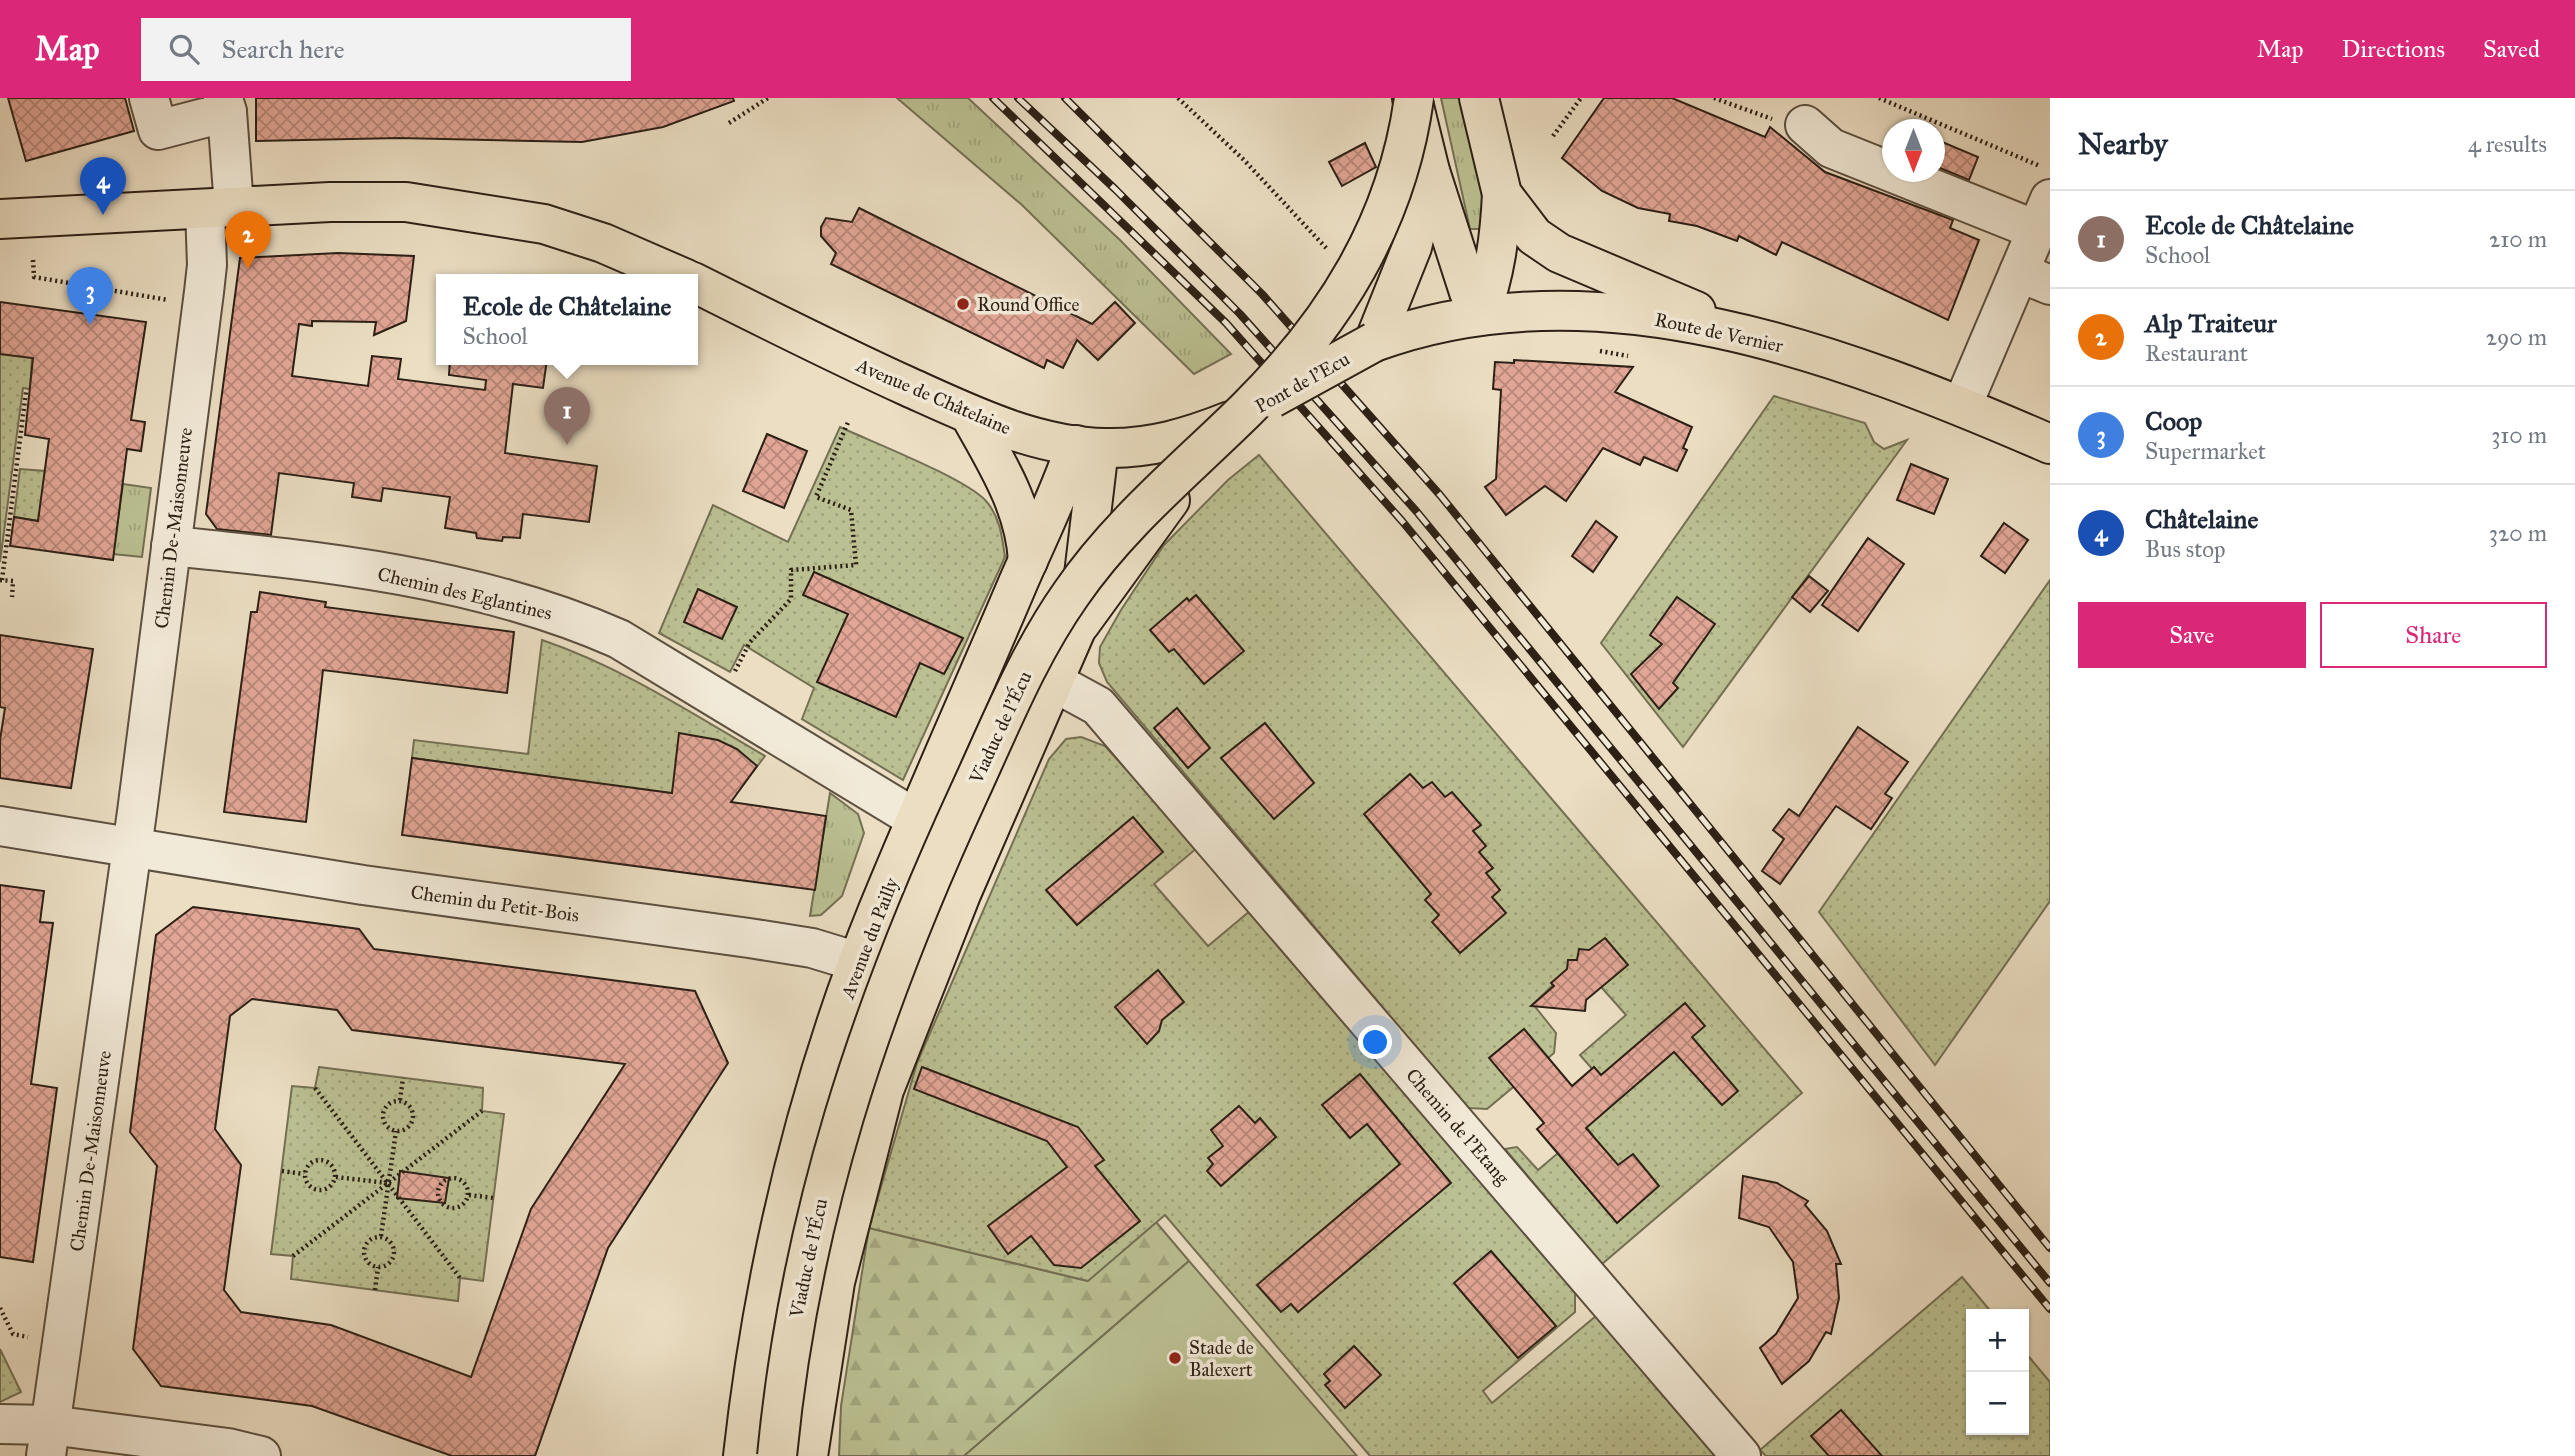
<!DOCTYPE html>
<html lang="en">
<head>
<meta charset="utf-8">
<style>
  body { margin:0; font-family:"IM FELL Great Primer",serif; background:#f2f2f3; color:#1f2937 }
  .controls { position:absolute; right:21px; bottom:21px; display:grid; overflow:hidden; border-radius:0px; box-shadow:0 2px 5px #0004 }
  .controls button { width:63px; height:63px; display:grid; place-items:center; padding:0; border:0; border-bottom:2px solid #e0e1e3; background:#fff; color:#1f2937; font:35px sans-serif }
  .compass { position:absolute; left:1882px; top:21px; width:63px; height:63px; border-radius:50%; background:#fff; box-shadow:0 2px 5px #0004; rotate:180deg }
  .you { position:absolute; left:1376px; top:945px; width:24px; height:24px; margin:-18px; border:5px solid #fff; border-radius:50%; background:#1a73e8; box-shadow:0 0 0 10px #1a73e833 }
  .badge { display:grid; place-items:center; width:46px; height:46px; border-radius:50%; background:#db2777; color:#fff; font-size:23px; font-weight:700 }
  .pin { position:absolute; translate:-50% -58px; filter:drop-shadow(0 2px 4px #0008) }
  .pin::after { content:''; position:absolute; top:37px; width:24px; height:21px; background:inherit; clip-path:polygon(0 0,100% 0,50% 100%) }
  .popup { position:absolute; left:436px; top:176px; width:262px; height:91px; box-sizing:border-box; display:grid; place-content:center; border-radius:0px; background:#fff; filter:drop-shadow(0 2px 5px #0005); font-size:23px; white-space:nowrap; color:#747a83 }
  .popup b { font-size:26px; color:#1f2937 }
  .popup::after { content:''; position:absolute; left:50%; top:100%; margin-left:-14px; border:14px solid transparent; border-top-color:#fff }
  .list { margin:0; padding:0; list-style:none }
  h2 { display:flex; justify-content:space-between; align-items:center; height:91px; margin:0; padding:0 28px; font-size:30px }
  h2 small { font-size:23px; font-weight:400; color:#747a83 }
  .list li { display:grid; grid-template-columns:46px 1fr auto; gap:21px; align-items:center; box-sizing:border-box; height:98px; padding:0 28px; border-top:2px solid #e0e1e3 }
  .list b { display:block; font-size:26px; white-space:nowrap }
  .list p { margin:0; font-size:23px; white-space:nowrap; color:#747a83 }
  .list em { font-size:23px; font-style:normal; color:#747a83 }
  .actions { display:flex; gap:14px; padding:21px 28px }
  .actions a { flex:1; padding:16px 0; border:2px solid #db2777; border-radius:0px; text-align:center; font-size:24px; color:#db2777 }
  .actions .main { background:#db2777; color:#fff }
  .icon { flex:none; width:38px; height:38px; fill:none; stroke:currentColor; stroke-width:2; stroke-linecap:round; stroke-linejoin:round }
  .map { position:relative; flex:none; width:2050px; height:1358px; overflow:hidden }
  header { display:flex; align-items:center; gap:42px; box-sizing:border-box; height:98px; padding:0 35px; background:#db2777; color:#fff }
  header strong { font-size:33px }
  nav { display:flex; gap:38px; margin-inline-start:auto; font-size:24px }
  .search { width:490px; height:63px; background:#f2f2f3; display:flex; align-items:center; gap:18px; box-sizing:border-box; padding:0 24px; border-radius:0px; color:#747a83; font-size:26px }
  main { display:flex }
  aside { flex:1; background:#fff }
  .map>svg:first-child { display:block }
  .grass { fill:url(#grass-tufts); stroke:#747054; stroke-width:2 }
  .forest { fill:url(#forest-firs); stroke:#747054; stroke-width:2 }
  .park { fill:url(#park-dots); stroke:#747054; stroke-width:2 }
  .pitch { fill:#bbc092; stroke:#747054; stroke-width:2 }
  .building { fill:url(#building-cross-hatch); stroke:#2c2015; stroke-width:2; fill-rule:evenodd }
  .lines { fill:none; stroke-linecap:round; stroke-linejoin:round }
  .minor-casing { stroke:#5c5040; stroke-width:42 }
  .major-casing { stroke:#2c2015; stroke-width:42 }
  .path { stroke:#2c2015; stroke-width:4.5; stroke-dasharray:2 3.5; stroke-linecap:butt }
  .minor { stroke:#f2ead8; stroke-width:38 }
  .major { stroke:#ebdec3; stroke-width:38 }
  .rail-casing { stroke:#2c2015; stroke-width:8 }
  .rail { stroke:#f2ead8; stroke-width:5; stroke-dasharray:16; stroke-linecap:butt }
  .major-bridge-casing { stroke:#2c2015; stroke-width:42; stroke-linecap:butt }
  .major-bridge { stroke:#ebdec3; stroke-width:38 }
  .poi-dot { fill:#8f2418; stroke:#f2ead8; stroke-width:2.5 }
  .labels { text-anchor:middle; stroke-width:7; stroke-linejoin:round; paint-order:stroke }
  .poi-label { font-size:19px; fill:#2c2015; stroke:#f2ead8; text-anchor:start }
  .street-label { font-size:19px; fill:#2c2015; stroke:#f2ead8 }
</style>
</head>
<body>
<header>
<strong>Map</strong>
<div class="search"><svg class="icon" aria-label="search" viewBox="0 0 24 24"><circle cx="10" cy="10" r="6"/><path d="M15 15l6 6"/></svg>Search here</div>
<nav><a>Map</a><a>Directions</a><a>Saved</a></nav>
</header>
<main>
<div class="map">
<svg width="2050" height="1358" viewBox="0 0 2050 1358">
  <defs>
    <pattern id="grass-tufts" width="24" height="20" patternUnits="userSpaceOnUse" patternTransform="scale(1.75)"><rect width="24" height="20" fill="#bbc092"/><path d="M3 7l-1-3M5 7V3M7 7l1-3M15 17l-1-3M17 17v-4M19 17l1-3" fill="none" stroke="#a1a57d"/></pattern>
    <pattern id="forest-firs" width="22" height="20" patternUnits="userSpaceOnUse" patternTransform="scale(1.75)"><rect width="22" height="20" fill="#bbc092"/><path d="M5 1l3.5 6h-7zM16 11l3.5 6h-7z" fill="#a1a57d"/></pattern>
    <pattern id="park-dots" width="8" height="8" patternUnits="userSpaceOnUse" patternTransform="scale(1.75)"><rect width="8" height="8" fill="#bbc092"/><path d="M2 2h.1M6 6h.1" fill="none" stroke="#a1a57d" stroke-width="1.8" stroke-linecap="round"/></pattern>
    <pattern id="building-cross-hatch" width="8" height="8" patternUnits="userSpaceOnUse" patternTransform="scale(1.75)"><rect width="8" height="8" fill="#e2a696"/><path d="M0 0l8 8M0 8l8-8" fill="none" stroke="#b78779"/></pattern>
  </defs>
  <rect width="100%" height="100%" fill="#ebdec3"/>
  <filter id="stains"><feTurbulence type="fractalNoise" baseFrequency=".00286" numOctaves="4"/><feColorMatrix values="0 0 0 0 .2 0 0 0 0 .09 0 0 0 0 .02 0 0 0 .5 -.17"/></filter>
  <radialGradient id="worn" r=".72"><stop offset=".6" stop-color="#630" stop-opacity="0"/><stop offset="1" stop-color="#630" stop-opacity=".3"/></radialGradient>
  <g class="grass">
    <polygon points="897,0 968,0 1120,142 1231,256 1194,276 1022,107"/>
    <polygon points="1441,0 1469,0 1486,69 1481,131 1470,131"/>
    <polygon points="123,386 151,390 142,459 113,456"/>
    <polygon points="830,695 858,716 864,735 842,798 821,817 810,818"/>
  </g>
  <polygon class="forest" points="1156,1124 1189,1163 964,1358 839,1358 841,1308 869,1130 1087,1183"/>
  <g class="park">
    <polygon points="0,256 32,260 30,291 23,290 0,464"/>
    <polygon points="1774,298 1865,325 1874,344 1884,351 1907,342 1683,649 1601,545"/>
    <path d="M840,329C872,344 965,380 986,403C1000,419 1002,438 1005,459L903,682L802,621L814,590L744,547L730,574L659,535L713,407L788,444Z"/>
    <polygon points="1259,357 1802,995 1602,1166 1505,1051 1517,1049 1538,1072 1558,1055 1592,1036 1570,1010 1602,982 1580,957 1626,917 1578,863 1533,906 1556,935 1554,955 1487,1011 1468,1010 1107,584 1099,565 1100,549 1121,512 1164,447 1228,382"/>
    <polygon points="20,371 45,373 39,423 14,419"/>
    <polygon points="2050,482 2050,803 1935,967 1819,814"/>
    <path d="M542,542C622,569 693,616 765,658L737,695L722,703L412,660L414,642L528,656Z"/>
    <polygon points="1081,639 1105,648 1197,750 1154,786 1208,848 1250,813 1575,1194 1575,1214 1483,1293 1492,1305 1596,1218 1715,1358 1370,1358 1165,1117 1088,1183 869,1130 917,965 1049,661 1066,641"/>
    <polygon points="319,969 483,990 482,1013 504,1016 483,1183 460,1180 458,1203 291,1181 293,1158 271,1156 292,988 315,990"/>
    <polygon points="1962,1179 1993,1216 1971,1216 1971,1332 2024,1332 2024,1253 2050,1284 2050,1358 1766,1358 1760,1352"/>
    <polygon points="0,1251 21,1294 0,1304"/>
  </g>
  <polygon class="pitch" points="1189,1163 1357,1358 964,1358"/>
  <g class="building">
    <polygon points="8,0 125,0 134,33 26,63"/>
    <polygon points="256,0 733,0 734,3 663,29 582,44 399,40 256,43"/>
    <polygon points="1604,0 1672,0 1765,39 1770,29 1825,74 1953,122 1950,130 1979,142 1948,222 1782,144 1776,157 1739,138 1737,143 1697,128 1669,123 1670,116 1638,110 1602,93 1562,60"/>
    <polygon points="1935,41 1978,59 1969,82 1935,68"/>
    <polygon points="1365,45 1376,69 1342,88 1329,64"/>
    <polygon points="859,110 1092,226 1115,204 1135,225 1098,262 1077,242 1063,270 1047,262 1044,270 831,166 836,155 821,138 821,129 826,120 852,124"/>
    <polygon points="338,155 414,158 406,223 374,237 376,224 312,223 312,228 299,226 292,278 368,288 372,258 401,261 398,281 485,292 486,282 449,277 450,261 547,261 543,290 513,286 505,355 597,368 589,424 523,416 520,440 503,439 502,443 477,440 476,435 445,430 450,399 383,390 381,403 352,399 354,385 279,375 271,437 217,431 206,416 240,160"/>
    <polygon points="0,204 146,224 131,322 145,324 141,353 127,351 113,462 10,448 14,419 38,423 49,341 25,337 33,260 0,256"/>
    <polygon points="1514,262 1633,269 1615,294 1692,329 1683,350 1687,352 1677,373 1644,359 1640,367 1603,350 1566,403 1545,388 1506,417 1485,389 1496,381 1501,292 1493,291 1495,264 1514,265"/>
    <polygon points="767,336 807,353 784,410 743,393"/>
    <polygon points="1911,366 1948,381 1934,416 1897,402"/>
    <polygon points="1596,423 1617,439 1593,474 1572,458"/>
    <polygon points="2004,425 2028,442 2005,475 1981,458"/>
    <polygon points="1868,440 1904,466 1858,533 1822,507"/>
    <polygon points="814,474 963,540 944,576 920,565 896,619 817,584 848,516 803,497"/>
    <polygon points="1809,478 1828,493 1810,514 1792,499"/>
    <polygon points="698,491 737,509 722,541 684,524"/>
    <polygon points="260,494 326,504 325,509 514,534 507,595 323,572 306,724 224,714 251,514 257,514"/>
    <polygon points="1196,497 1244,553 1204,586 1174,551 1169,554 1150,532 1187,500 1189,503"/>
    <polygon points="1677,499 1715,526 1673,585 1678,590 1659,611 1631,576 1662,546 1650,537"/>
    <polygon points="0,537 93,551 71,690 0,680 0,642 5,610 0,609"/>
    <polygon points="1177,610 1210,650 1188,670 1154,630"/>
    <polygon points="1265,625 1314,685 1274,721 1221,660"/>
    <polygon points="1858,629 1908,664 1885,696 1892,700 1871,731 1836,708 1780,786 1762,773 1784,741 1773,732 1789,711 1799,718"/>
    <polygon points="679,635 718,642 737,651 757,668 731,704 826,718 815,792 402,737 412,660 672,695"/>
    <polygon points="1410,676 1423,690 1432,684 1445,699 1452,694 1481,727 1473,733 1486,748 1479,754 1493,770 1486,775 1500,792 1492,799 1506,815 1460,855 1432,824 1439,817 1425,802 1431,796 1364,716"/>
    <polygon points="1133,719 1163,754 1077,827 1046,792"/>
    <polygon points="0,787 44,793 40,824 53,825 31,986 57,990 33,1164 0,1159"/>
    <path d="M193,809L359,831L374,851L695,893L728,965L608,1150L535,1358H452L312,1308L161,1288L133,1251L157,1068L130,1034L156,837ZM252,901L337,912L352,932L625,966L531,1111L471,1279L331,1227L241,1214L224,1192L241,1067L215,1031L230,918Z"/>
    <polygon points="1605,840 1628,867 1586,902 1585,913 1531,908 1554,888 1551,885 1567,871 1568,862 1577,862 1579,851 1589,852"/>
    <polygon points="1158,872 1184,904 1162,922 1159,933 1147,946 1115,909"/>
    <polygon points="1685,905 1705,928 1692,939 1738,993 1722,1007 1674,954 1586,1030 1618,1067 1633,1056 1659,1088 1617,1125 1537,1031 1544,1025 1489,960 1524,931 1572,988 1594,969 1601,977"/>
    <polygon points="922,969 1078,1029 1104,1062 1095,1068 1140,1123 1081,1170 1054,1167 1031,1138 1008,1156 988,1128 1067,1069 1047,1043 914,991"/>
    <polygon points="1360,976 1451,1085 1298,1214 1291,1206 1281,1214 1257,1187 1400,1066 1367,1026 1350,1040 1322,1007"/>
    <polygon points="1239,1008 1255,1025 1260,1020 1276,1039 1221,1088 1207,1073 1213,1066 1208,1060 1223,1048 1211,1032"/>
    <polygon points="400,1073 449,1080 445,1105 397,1100"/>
    <polygon points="1743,1078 1777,1085 1808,1103 1805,1107 1827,1133 1841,1166 1836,1166 1839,1200 1831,1236 1826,1234 1809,1263 1782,1286 1760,1250 1776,1236 1798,1200 1793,1164 1769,1129 1739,1120"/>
    <polygon points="1491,1153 1556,1228 1518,1260 1454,1185"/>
    <polygon points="1354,1248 1381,1277 1345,1310 1325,1287 1330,1283 1324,1276"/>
    <polygon points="1841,1312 1882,1358 1829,1358 1811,1338"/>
  </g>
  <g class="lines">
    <g class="minor-casing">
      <g id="minor">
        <polyline points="149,0 158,32 227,14 223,0"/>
        <polyline points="227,14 234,109"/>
        <polyline points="1805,27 1831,50 2036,132"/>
        <polyline points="2019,174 2050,187"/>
        <polyline points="1962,308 2050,101"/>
        <path d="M171,448C322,463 479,479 619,541L916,721"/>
        <polyline points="1054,584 1098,608 1741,1358"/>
        <polyline points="0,728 363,787 749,840 812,850 858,864"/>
        <polyline points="0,1326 50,1327 228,1350 261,1358"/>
        <polyline points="46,1358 137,714 204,194 207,167 205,111"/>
      </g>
    </g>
    <g class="major-casing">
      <g id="major">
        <polyline points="1412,0 1430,73 1469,194 1480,216"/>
        <polyline points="1479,0 1502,96 1534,138 1559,155 1696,213"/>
        <polyline points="0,121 330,104 406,104 544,126 603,145 686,181"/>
        <path d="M693,184C765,220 836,256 909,289C971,317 1036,349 1106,350C1150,351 1190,339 1230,323"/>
        <path d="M1480,216C1495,177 1500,138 1502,96"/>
        <path d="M1374,244C1598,162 1842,256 2050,346"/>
        <polyline points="1374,244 1412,149 1430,73"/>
        <path d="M970,317C996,364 1025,408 1028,463"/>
        <polyline points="1080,526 1170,402"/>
        <path d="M743,1358C764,1170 807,987 878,812C923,702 972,594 1018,485C1038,439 1060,395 1076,347"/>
        <polyline points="808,1358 835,1184 884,992 961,796 1078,527 1099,350"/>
      </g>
    </g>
    <g class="path">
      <polyline points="1178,0 1244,62 1327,151"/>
      <polyline points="1714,0 1772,21"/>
      <polyline points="1879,0 2040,68"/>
      <polyline points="729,25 768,0"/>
      <polyline points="1553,38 1581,0"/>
      <polyline points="33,162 34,179 168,202"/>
      <polyline points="1600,253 1628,258"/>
      <polyline points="0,482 13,483 12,499"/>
      <polyline points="2,482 26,294"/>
      <polyline points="735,573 750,544 791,501 791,472 856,467 851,412 816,399 849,322"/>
      <polyline points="315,990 460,1180"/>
      <polyline points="400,1002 403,980"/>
      <circle cx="398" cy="1018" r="15"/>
      <circle cx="320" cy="1077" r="15"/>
      <polyline points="282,1073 304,1076"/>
      <polyline points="336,1079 387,1085"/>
      <circle cx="453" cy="1095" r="15"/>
      <polyline points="469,1097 494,1100"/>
      <polyline points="381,1138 396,1033"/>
      <circle cx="379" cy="1154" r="15"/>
      <polyline points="293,1158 482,1013"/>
      <polyline points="375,1192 378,1169"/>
      <polyline points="0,1210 13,1236 28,1239"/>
    </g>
    <use href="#minor" class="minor"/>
    <use href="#major" class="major"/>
    <g class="rail-casing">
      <g id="rail">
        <polyline points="993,0 1226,225 1402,423 2050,1211"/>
        <polyline points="1018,0 1115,91 1240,216 1417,414 2050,1185"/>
        <polyline points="1065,0 1262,196 1440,397 2050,1150"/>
      </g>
    </g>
    <use href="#rail" class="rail"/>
    <g class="major-bridge-casing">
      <g id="major-bridge">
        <polyline points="1272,300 1374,244"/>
        <path d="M777,1358C800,1119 869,912 969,695C1000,628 1028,557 1071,496C1119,426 1185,372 1246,312C1334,225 1397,125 1414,0"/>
      </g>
    </g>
    <use href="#major-bridge" class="major-bridge"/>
  </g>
  <g class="poi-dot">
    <circle cx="963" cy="206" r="7"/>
    <circle cx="1175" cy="1260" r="7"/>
  </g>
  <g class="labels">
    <g class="poi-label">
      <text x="977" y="213">Round Office</text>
      <text x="1189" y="1256">Stade de<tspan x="1189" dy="22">Balexert</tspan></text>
    </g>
    <g class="street-label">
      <text transform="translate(1719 234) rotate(12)" y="7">Route de Vernier</text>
      <text transform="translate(1302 284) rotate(-29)" y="7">Pont de l'Ecu</text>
      <text transform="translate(934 298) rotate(23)" y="7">Avenue de Châtelaine</text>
      <text transform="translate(173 430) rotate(-83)" y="7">Chemin De-Maisonneuve</text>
      <text transform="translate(465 495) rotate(13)" y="7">Chemin des Eglantines</text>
      <text transform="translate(1000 629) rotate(-65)" y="7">Viaduc de l'Écu</text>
      <text transform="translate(495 805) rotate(8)" y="7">Chemin du Petit-Bois</text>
      <text transform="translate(869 840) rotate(-69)" y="7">Avenue du Pailly</text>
      <text transform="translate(1458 1028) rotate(49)" y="7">Chemin de l'Etang</text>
      <text transform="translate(90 1053) rotate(-82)" y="7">Chemin De-Maisonneuve</text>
      <text transform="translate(808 1160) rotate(-78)" y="7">Viaduc de l'Écu</text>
    </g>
  </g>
  <rect width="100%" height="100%" filter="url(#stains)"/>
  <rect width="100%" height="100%" fill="url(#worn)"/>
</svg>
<div class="controls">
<button>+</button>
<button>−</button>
</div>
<svg class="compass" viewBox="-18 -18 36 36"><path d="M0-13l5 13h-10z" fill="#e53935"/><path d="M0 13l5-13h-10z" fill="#747a83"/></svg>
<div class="you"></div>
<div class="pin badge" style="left:567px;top:347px;background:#8d6e63">1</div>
<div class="popup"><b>Ecole de Châtelaine</b>School</div>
<div class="pin badge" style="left:248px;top:171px;background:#e8710a">2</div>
<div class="pin badge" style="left:90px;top:227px;background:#3f7fe0">3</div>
<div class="pin badge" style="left:103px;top:117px;background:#1a4fb4">4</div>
</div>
<aside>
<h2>Nearby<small>4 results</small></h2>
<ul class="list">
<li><span class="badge" style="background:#8d6e63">1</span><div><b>Ecole de Châtelaine</b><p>School</p></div><em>210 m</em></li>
<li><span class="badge" style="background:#e8710a">2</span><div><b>Alp Traiteur</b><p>Restaurant</p></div><em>290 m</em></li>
<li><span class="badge" style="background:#3f7fe0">3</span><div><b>Coop</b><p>Supermarket</p></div><em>310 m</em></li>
<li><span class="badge" style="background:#1a4fb4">4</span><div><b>Châtelaine</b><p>Bus stop</p></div><em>320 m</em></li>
</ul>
<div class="actions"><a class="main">Save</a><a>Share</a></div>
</aside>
</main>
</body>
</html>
